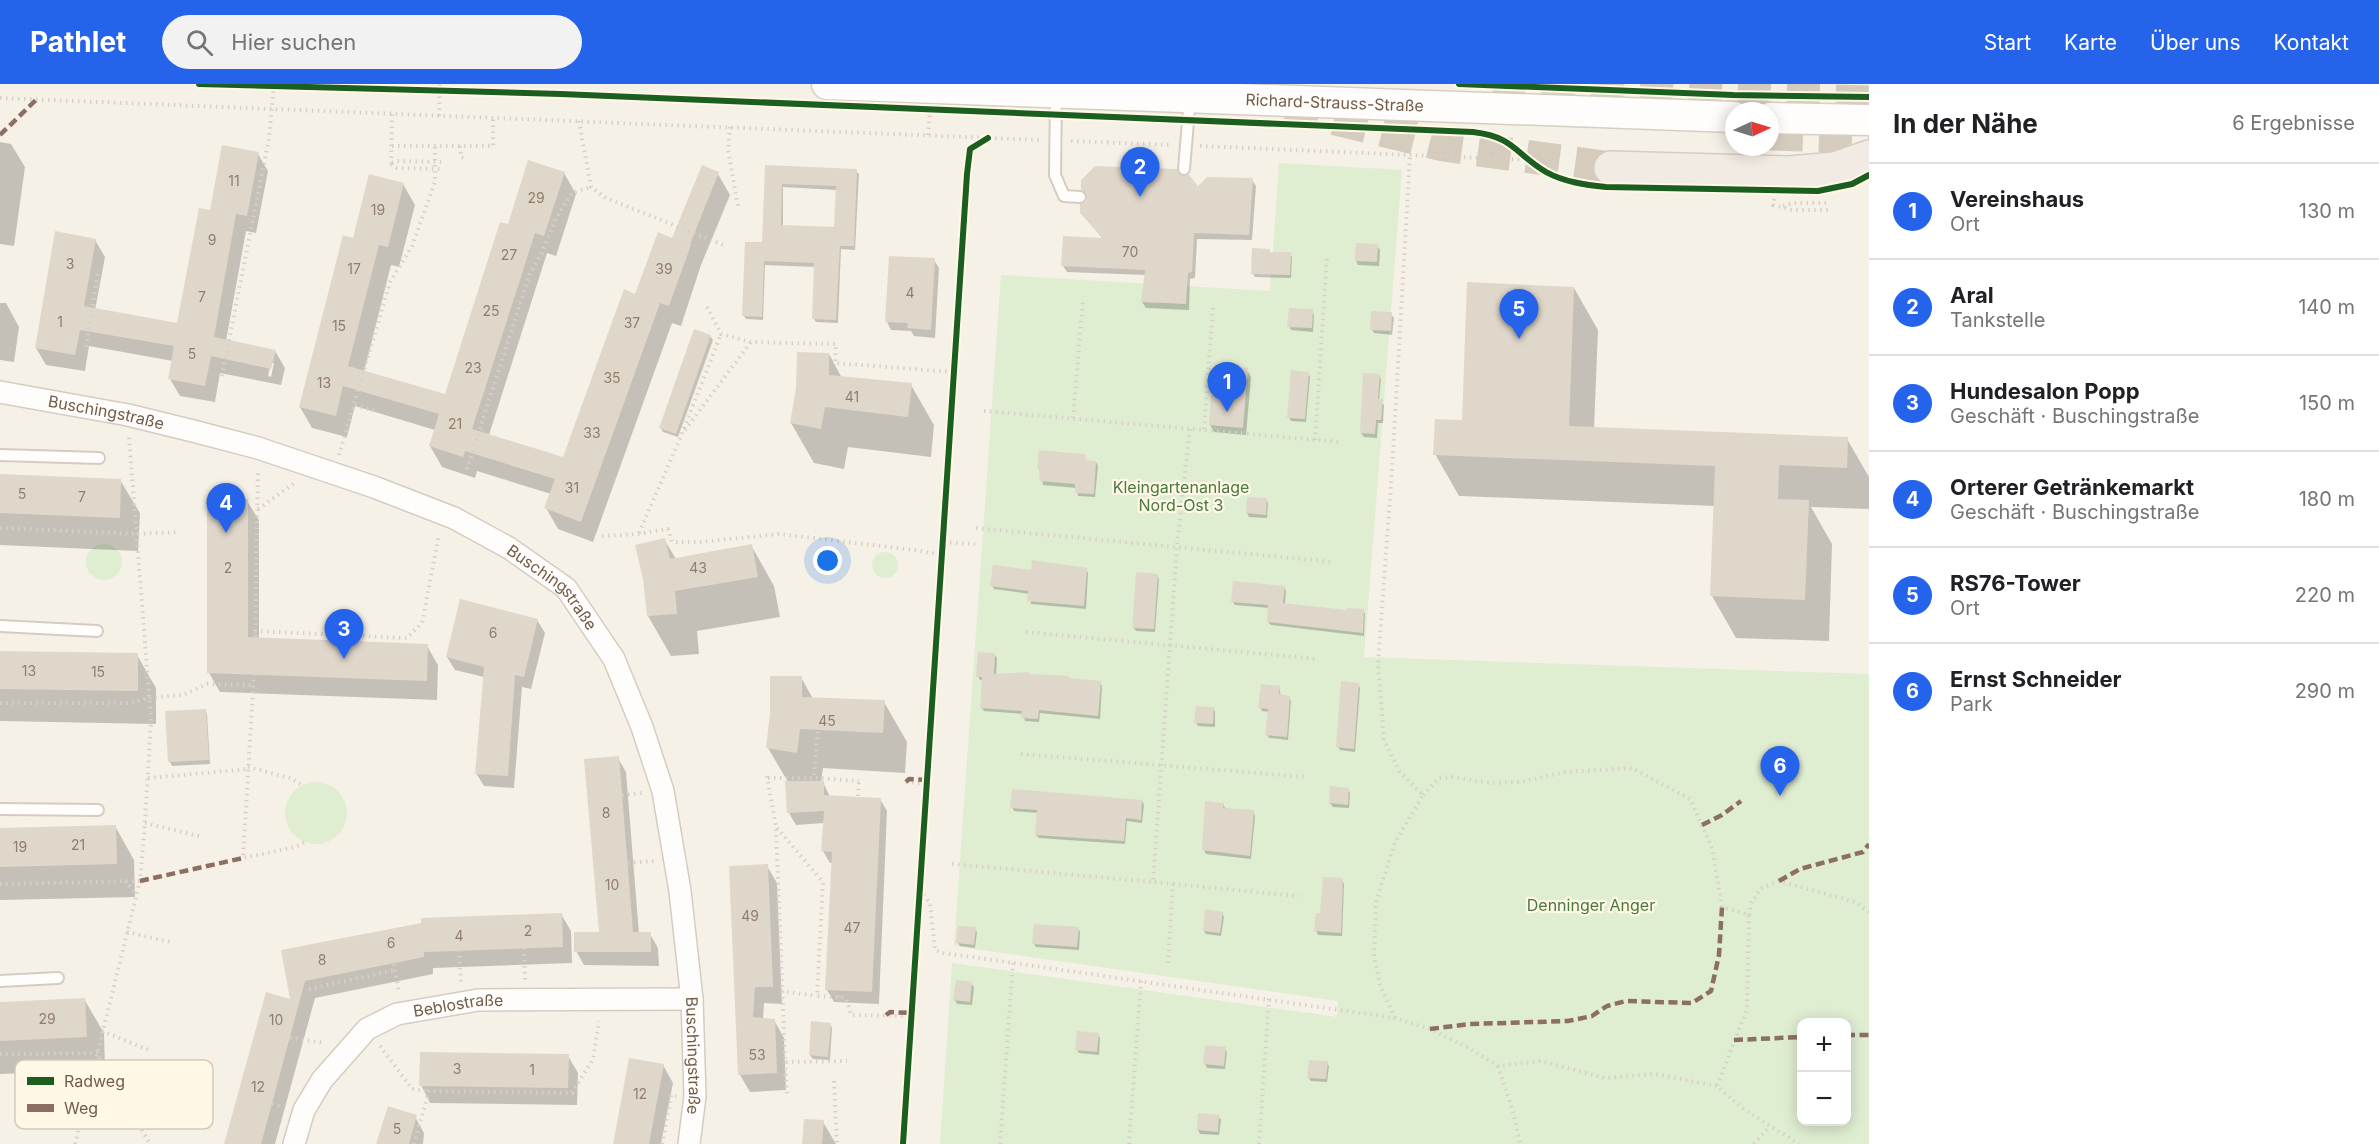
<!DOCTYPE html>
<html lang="de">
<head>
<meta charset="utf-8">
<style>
  body { margin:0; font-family:Inter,sans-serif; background:#f2f2f2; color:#202124 }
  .controls { position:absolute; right:18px; bottom:18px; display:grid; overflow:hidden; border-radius:12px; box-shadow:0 3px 15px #0003 }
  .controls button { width:54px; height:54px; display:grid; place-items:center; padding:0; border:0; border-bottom:2px solid #e0e0e0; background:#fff; color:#202124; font:30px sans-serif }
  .compass { position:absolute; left:1725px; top:18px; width:54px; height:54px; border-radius:50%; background:#fff; box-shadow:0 3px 15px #0003; rotate:86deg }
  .you { position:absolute; left:828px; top:477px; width:21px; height:21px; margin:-15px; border:4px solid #fff; border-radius:50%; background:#1a73e8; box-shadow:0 0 0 9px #1a73e833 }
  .badge { display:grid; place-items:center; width:39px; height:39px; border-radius:50%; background:#2563eb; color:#fff; font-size:20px; font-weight:700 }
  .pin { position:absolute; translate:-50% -50px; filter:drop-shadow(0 2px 3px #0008) }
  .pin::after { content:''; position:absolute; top:32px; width:21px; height:18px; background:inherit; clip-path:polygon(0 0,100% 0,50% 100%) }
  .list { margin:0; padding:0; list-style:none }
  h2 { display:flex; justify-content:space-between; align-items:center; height:78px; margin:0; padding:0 24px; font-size:26px }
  h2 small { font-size:20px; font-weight:400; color:#757577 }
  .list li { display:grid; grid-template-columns:39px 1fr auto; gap:18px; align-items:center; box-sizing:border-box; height:96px; padding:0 24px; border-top:2px solid #e0e0e0 }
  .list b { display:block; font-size:22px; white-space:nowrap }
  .list p { margin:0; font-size:20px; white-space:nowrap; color:#757577 }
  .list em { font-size:20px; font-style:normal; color:#757577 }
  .icon { flex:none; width:33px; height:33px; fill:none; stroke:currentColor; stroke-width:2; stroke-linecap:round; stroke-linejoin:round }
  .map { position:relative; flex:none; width:1869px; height:1060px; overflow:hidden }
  header { display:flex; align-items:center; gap:36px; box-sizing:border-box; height:84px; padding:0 30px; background:#2563eb; color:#fff }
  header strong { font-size:28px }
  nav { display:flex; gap:33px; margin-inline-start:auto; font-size:21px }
  .search { width:420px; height:54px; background:#f2f2f2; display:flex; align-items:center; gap:15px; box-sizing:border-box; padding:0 21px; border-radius:33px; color:#757577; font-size:22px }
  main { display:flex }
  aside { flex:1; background:#fff }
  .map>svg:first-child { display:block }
  .green { fill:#dfedd1; fill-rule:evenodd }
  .shadow { fill:#0003; fill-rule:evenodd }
  .building { fill:#e0d7cb; fill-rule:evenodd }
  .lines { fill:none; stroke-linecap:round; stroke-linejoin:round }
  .trunk-tunnel { stroke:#d5ccbe; stroke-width:33; stroke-dasharray:33 16; stroke-linecap:butt }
  .service-casing { stroke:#d5ccc1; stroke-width:14 }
  .minor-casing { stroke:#d5ccc1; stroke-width:24 }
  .secondary-casing { stroke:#d7cec3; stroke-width:33 }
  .trunk-casing { stroke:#d5cdc4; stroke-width:36 }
  .path { stroke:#d7d0c9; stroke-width:4; stroke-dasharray:1.5 4.5; stroke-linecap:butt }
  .service { stroke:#fefdfb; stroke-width:10 }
  .minor { stroke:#fefdfb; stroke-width:21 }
  .secondary { stroke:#fefdfb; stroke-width:30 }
  .trunk { stroke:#f1ebe3; stroke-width:33 }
  .quiet { stroke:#8d6e63; stroke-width:4.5; stroke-dasharray:9 4.5; stroke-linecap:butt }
  .cycleway-casing { stroke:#fff8e6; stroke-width:10 }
  .cycleway { stroke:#1b5e20; stroke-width:6 }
  .labels { text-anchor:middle; stroke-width:4.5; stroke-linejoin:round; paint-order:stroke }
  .number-label { font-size:14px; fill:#907e6b }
  .street-label { font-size:16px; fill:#735c47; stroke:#fff8e6 }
  .park-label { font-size:16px; fill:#4a793f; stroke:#fff8e6 }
  .key { fill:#fff8e6; stroke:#d5c9b6; stroke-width:1.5 }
  .key-label { font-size:16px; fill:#735c47 }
</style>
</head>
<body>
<header>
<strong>Pathlet</strong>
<div class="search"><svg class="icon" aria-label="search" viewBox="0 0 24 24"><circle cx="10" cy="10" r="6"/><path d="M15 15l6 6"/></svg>Hier suchen</div>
<nav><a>Start</a><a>Karte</a><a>Über uns</a><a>Kontakt</a></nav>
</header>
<main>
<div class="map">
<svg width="1869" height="1060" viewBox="0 0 1869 1060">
  <rect width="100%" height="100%" fill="#f6f1e6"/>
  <g class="green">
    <path d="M1279,79L1402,86L1364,573L1869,590V1060H940L952,879L1337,933L1338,917L954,862L1001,191L1270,207ZM1802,938H1846V1038H1802Z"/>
    <circle cx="104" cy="478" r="18"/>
    <circle cx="885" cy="481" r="13"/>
    <circle cx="316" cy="729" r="31"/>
  </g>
  <g class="shadow">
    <polygon points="0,58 11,60 25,83 14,162 0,160"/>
    <path d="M258,70L268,87L256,149L246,147L226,257L275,267L285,284L281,301L220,289L215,318L180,312L170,295L173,277L89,262L85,287L46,281L36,264L95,156L105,173L95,226L178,241L211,127ZM271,279H274L271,293L268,292Z"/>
    <path d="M767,83L856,87L859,90L855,166L841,165L838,239L816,238L814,235L816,183L765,181L763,236L746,235L744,232L764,160ZM783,103L837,106L835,145L783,143Z"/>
    <polygon points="564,89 576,110 556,172 547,169 489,351 564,375 636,212 718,90 730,111 701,181 681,242 672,239 593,458 558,445 546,424 551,410 477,387 475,394 442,383 430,362 435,346 355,322 347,353 312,344 300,323 354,156 403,100 415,121 399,183 391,181 364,288 446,312 508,142"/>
    <polygon points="1179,93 1198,104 1252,96 1256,102 1252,156 1197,155 1195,194 1190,195 1189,226 1146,224 1142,218 1146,191 1067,188 1063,182 1103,155 1081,129 1089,113 1082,105"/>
    <polygon points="1377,162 1380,166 1379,182 1358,181 1356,177"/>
    <polygon points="1269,166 1271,169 1290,170 1292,173 1291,194 1255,193 1253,190"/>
    <polygon points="934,176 939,184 935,254 914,252 911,247 891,246 887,238"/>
    <polygon points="1574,204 1598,246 1594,345 1847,355 1869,393 1869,425 1811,423 1832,460 1829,557 1736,554 1712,512 1715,422 1459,412 1435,370"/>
    <polygon points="0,219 6,219 19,243 14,278 0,276"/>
    <polygon points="1312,227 1314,231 1313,248 1291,246 1289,242"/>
    <polygon points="1391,230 1394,234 1392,251 1374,249 1372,245"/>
    <polygon points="710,252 713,256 678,353 663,348 661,344"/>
    <polygon points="829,270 842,294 911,301 934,341 931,373 848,363 844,385 814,379 791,339"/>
    <polygon points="1247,286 1251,293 1246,351 1214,348 1210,341 1213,313 1228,314"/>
    <polygon points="1308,289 1310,293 1306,338 1291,337 1289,333"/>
    <polygon points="1379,292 1381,295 1379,317 1384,321 1383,339 1378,339 1377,354 1364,353 1361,349"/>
    <polygon points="1084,371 1086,377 1096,378 1098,382 1095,413 1078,412 1077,404 1043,401 1039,384"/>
    <polygon points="0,391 120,396 140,429 138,467 0,461"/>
    <polygon points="1266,415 1268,419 1267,434 1249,433 1247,429"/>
    <polygon points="247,417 259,436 259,555 427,562 438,581 437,616 220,608 209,589"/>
    <polygon points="664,455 676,475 751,461 774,502 780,533 697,547 699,570 671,572 648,532"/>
    <polygon points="1086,485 1088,489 1086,525 1031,520 1030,510 994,505 992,501 1032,487"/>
    <polygon points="1157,491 1159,495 1155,548 1136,547 1133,543"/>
    <polygon points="1284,503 1286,507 1285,520 1349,528 1363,526 1365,530 1364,552 1271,541 1268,538 1270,524 1235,521 1233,518"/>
    <polygon points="537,536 545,549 531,605 522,603 514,704 484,702 476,689 484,593 455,586 447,573"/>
    <polygon points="0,569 137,571 156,604 156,640 0,637"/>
    <polygon points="994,570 997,574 996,591 1029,591 1100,598 1102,602 1100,635 1040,629 1039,638 1025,637 1023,630 984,627 982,624 984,596 980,596 978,592"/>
    <polygon points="801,593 813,615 884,618 907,658 905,689 823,684 821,698 823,698 830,713 880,715 887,727 879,920 834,918 827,906 833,779 830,779 823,767 824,739 796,741 789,729 788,698 768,664"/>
    <polygon points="1358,600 1360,604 1355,668 1340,666 1338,663"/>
    <polygon points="1279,603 1281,612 1289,613 1291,617 1288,656 1269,654 1267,651 1269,628 1262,627 1260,623"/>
    <polygon points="1213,624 1215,628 1215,643 1198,642 1196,638"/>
    <polygon points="205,626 207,630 210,680 172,682 170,678 166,629"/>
    <polygon points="618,674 626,688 639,850 650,850 658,864 659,882 584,881 576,867 600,849"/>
    <polygon points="1348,705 1350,709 1349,724 1333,723 1330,719"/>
    <polygon points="1142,717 1144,721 1142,739 1127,737 1125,760 1039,754 1036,751 1038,729 1014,727 1012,723"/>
    <polygon points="1223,720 1225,724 1253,728 1255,732 1251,775 1206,770 1204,766"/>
    <polygon points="115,742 134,776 135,813 0,816 0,745"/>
    <polygon points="767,782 777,799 782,920 764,919 763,936 774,936 784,954 786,1006 750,1008 740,991"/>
    <polygon points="1342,796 1344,800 1342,852 1318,851 1316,847 1321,831"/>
    <polygon points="1222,829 1224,833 1221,852 1206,850 1204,847"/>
    <polygon points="561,830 571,847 572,879 433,884 433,890 315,914 275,1060 226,1060 292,917 282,867"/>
    <polygon points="1078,844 1080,848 1079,866 1036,863 1034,860"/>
    <polygon points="975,845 977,848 975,864 960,862 958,859"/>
    <polygon points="971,899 974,903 972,921 957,920 955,916"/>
    <polygon points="84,915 104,949 105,986 0,990 0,919"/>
    <polygon points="830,940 832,944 830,976 813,975 810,971"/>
    <polygon points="1098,951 1100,954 1099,971 1079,969 1077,966"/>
    <polygon points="1225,964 1227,968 1225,985 1207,984 1205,980"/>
    <polygon points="568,972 578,989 577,1021 430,1019 421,1001"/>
    <polygon points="1327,979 1329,982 1327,998 1311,997 1308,993"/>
    <polygon points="663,981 673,999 661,1060 615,1060"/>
    <polygon points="414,1031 424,1049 423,1060 378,1060"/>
    <polygon points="1218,1032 1221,1036 1219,1051 1200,1050 1198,1046"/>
    <polygon points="823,1038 836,1060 804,1060"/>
  </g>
  <g class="building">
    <polygon points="222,61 259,68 247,132 236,130 214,253 276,266 271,285 211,272 205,302 168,295 174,262 80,246 75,271 35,264 55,147 96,155 84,222 177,239 199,124 210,126"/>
    <polygon points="528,76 565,88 544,152 535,149 472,345 563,373 624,205 635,210 658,148 672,154 702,81 719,88 690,160 691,161 669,222 660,219 581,438 544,424 555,395 465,367 463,373 429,362 439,330 343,302 336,332 299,323 343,151 353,154 369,90 404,99 388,163 379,161 348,282 445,310 500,138 508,140"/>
    <path d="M765,81L857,85L854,162H840L836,236L812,235L814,179L764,177L762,233L742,232L745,158H762ZM782,100L836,102L834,143L781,141Z"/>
    <polygon points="1095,82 1177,85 1180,91 1189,91 1198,102 1207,93 1253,94 1249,151 1194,149 1192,188 1188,189 1186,220 1141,218 1145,186 1061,182 1063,152 1103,154 1080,129 1080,120 1086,118 1087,113 1085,107 1081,106 1081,96"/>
    <polygon points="1356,159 1378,160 1377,178 1355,177"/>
    <polygon points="1252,164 1270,165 1270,168 1291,168 1290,191 1251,190"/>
    <polygon points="889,172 935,174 931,246 907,244 908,239 885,238"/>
    <polygon points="1467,198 1574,203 1569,342 1848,353 1847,384 1779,381 1778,415 1809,416 1805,516 1710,512 1715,382 1433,371 1435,335 1462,336"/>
    <polygon points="1289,224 1313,225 1312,244 1287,243"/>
    <polygon points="1371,227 1392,228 1391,247 1370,246"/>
    <polygon points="694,245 711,251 676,350 659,344"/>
    <polygon points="797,268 829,269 829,291 912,299 908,333 825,323 821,345 790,339 796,304"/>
    <polygon points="1228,283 1248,284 1243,344 1209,341 1211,311 1226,312"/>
    <polygon points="1291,286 1309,288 1305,335 1287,334"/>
    <polygon points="1363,289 1380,290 1378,315 1383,315 1381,336 1376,336 1375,350 1360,349"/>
    <polygon points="1039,366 1085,370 1085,376 1096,377 1094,410 1075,409 1075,400 1039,397 1040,385 1037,384"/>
    <polygon points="0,390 121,395 120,434 0,429"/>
    <polygon points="1247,413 1267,414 1266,431 1246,429"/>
    <polygon points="248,415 248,553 428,560 427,597 207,589 207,416"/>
    <polygon points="665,454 670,475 752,460 758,493 675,507 677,530 647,532 643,495 635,461"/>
    <polygon points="1032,476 1087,484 1084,522 1027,517 1028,507 990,502 993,481 1031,486"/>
    <polygon points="1136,488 1158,490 1154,545 1132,544"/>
    <polygon points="1233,497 1285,502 1283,519 1347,526 1347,524 1364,525 1363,549 1267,538 1268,521 1231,518"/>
    <polygon points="460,515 538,535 524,593 515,591 508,692 475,690 484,583 446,573"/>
    <polygon points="0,567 138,569 138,607 0,605"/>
    <polygon points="978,568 995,569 994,590 1029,588 1029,590 1069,592 1069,594 1101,597 1098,632 1039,626 1038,635 1021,634 1022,627 980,624 982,593 976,593"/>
    <polygon points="770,592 802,592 802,613 885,616 883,649 800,645 797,669 766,664 770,629"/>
    <polygon points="1341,597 1359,599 1354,665 1336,663"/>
    <polygon points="1261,600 1280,602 1279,610 1290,612 1287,653 1265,651 1268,625 1258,624"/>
    <polygon points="1196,622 1214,623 1213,640 1194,639"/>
    <polygon points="206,625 209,676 168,678 165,627"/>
    <polygon points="619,672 633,848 651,848 651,868 574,868 574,848 599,848 584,675"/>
    <polygon points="785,697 824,697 824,711 881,714 872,908 825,906 832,768 821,767 824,727 787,729"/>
    <polygon points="1330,702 1349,704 1348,721 1329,719"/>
    <polygon points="1012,705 1142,716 1141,736 1126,734 1124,757 1035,751 1037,726 1010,724"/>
    <polygon points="1205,717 1224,719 1223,724 1254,726 1250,772 1202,766"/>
    <polygon points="116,741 117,780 0,783 0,744"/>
    <polygon points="768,780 773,903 755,903 753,933 775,935 777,989 738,991 729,782"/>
    <polygon points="1323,793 1343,794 1341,849 1314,847 1316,829 1320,829"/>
    <polygon points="1205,825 1223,828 1220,849 1203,847"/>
    <polygon points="562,829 563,863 424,868 424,873 305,897 261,1060 224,1060 266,908 290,915 281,866 421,839 421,834"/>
    <polygon points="1034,840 1079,843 1077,863 1032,860"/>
    <polygon points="958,842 976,843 974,861 956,859"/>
    <polygon points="956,896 972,898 970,918 953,916"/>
    <polygon points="85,914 87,953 0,957 0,918"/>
    <polygon points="811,937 831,939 828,973 809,971"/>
    <polygon points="1077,947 1099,949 1097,968 1075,966"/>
    <polygon points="1205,961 1226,963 1224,982 1203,980"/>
    <polygon points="420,968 569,970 568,1004 419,1002"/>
    <polygon points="629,974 664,980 649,1060 613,1060"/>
    <polygon points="1309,976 1328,977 1326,995 1307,994"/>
    <polygon points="388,1022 417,1031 409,1060 376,1060"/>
    <polygon points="1198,1029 1219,1031 1218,1048 1197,1046"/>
    <polygon points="804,1035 824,1036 822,1060 802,1060"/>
  </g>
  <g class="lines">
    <g class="trunk-tunnel">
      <polyline points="1493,0 1731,14 1869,18"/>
      <polyline points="1287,23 1443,61 1611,84"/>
      <polyline points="1770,50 1869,53"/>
    </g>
    <g class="service-casing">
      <g id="service">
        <polyline points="1056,11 1055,91 1064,112 1080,113"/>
        <polyline points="1184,85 1190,14"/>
        <polyline points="0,371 99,374"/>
        <polyline points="0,542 97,547"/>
        <polyline points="0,725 98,726"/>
        <polyline points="0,897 58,894"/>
      </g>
    </g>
    <g class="minor-casing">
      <g id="minor">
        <path id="s1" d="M0,308L128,331L193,347L258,364L374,403L454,434L509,464L566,504L614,575L642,643L663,707L680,807L692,915L695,1012L689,1060"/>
        <path id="s2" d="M294,1060L304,1026L322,996L367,945L397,930L478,916L692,915"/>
      </g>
    </g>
    <g class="secondary-casing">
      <g id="secondary">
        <path id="s3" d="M827,0L1734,33"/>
        <polyline points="1770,34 1869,36"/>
      </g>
    </g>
    <g class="trunk-casing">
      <polyline id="trunk" points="1611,84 1789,89 1835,85 1869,73"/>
    </g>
    <g class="path">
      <polyline points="0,14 1040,56"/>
      <polyline points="439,32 440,0"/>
      <polyline points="579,37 591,103 606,114 726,162"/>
      <polyline points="730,43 728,66 738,122"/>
      <polyline points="928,51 930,28"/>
      <polyline points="1071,57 1172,61"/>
      <polyline points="392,62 493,62 493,33"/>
      <polyline points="460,62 461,73 467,75"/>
      <polyline points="1200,62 1529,76"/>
      <polyline points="392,79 397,77 442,78"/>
      <polyline points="391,80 397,84 442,85"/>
      <polyline points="391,80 392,30"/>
      <polyline points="1774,115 1773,121 1792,126 1829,126"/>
      <polyline points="1783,122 1793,119 1829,119"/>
      <polyline points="707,223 721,250 751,258 836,260 835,279 953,288"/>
      <polyline points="86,263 98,188"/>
      <polyline points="222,292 269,54 274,2"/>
      <polyline points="355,321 375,327"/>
      <polyline points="984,327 1341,358"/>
      <polyline points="1073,334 1083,216"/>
      <polyline points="1204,345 1213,223"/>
      <polyline points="685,346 751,258"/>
      <polyline points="1315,356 1327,172"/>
      <polyline points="339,371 390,198 412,162 435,98 435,62"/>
      <polyline points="467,385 530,189 542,169 557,132 572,109 591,103"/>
      <polyline points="258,425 296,398"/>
      <polyline points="0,444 137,450 177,448"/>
      <polyline points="976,444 1333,478"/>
      <polyline points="639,449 681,352 721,250"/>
      <polyline points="602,452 638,450 668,445 672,458 700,458 779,450 915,466 943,471"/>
      <polyline points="944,458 975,460"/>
      <polyline points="255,547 407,554 422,539 439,450"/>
      <polyline points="1026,548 1318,575"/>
      <polyline points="255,553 258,386"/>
      <polyline points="254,590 243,774 295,763 305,758"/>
      <polyline points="0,619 130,619 154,613 183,611 207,600 253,601"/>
      <polyline points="1021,670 1308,693"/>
      <polyline points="248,683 290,694 302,701"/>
      <polyline points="814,691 818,646"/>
      <polyline points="767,692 776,743 785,978 847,977"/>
      <polyline points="148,694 248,685"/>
      <polyline points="768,694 817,694 859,697"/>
      <polyline points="906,698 928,700"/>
      <polyline points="622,711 642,709"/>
      <polyline points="1423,711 1439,694 1451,693 1491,699 1520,698 1565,688 1632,684 1690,715 1712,764 1722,823 1749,831 1747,925 1717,1002 1742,1024 1799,1060"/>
      <polyline points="858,712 859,696"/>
      <polyline points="145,739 199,752"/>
      <polyline points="777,744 823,798 817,912 846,914 851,931 912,932"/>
      <polyline points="628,779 654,777"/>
      <polyline points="952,780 1153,798"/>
      <polyline points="125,797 136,810"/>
      <polyline points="0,800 140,797"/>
      <polyline points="1173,800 1299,812"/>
      <polyline points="920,806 930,819 935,866 944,869 1395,934 1430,945 1467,963 1498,982 1541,977 1605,994 1655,990 1717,1002"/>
      <polyline points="1749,831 1752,818 1761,804 1779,797 1855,818 1869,828"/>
      <polyline points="127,848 174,859"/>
      <polyline points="524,864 525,896"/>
      <polyline points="459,866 461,899"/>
      <polyline points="1168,879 1173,800 1153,798 1177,463 1190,344"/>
      <polyline points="394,880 399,908"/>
      <polyline points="309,905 395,886"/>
      <polyline points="781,907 817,912"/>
      <polyline points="839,913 839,907"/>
      <polyline points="1395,934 1380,901 1374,872 1376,818 1395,758 1423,711 1400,688 1384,656 1378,579 1392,387 1410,71"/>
      <polyline points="102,947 149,966"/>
      <polyline points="290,954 325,959"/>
      <polyline points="380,962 412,1005 429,1007"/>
      <polyline points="0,970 97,969 150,1060"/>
      <polyline points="785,978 787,1011"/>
      <polyline points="1498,982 1513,1027 1520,1060"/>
      <polyline points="834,997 837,1060"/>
      <polyline points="272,1020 283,1023"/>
      <polyline points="75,1060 140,797 145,739 151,636 129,353"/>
      <polyline points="414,1060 429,1007 572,1009 593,975 599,937"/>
      <polyline points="662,1060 671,1011 676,1012"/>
      <polyline points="1000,1060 1013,879"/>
      <polyline points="1129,1060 1141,897"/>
      <polyline points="1259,1060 1269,915"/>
      <polyline points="1754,1060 1769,1043"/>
    </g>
    <use href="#service" class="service"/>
    <use href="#minor" class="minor"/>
    <use href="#secondary" class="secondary"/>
    <use href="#trunk" class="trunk"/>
    <g class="quiet">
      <polyline points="0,51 37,15"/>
      <polyline points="906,698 909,695 928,696"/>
      <polyline points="1702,741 1722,731 1741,717"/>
      <polyline points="140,797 243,774"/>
      <polyline points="1779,797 1800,785 1863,768 1869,760"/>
      <polyline points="886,931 890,928 912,929"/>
      <polyline points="1430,945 1470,940 1568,937 1592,932 1607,922 1626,917 1692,919 1711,907 1719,871 1722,823"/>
      <polyline points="1846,951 1869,951"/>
      <polyline points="1734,956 1802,953"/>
    </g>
    <g class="cycleway-casing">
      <g id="cycleway">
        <path d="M199,0L561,10L1473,48C1515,53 1515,70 1546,88C1564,98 1586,101 1606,103L1818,107L1852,100L1869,91"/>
        <polyline points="1459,0 1733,11 1869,13"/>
        <polyline points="903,1060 967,90 970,65 988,54"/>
      </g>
    </g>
    <use href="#cycleway" class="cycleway"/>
  </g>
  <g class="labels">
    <g class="number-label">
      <text x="234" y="102">11</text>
      <text x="536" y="119">29</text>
      <text x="378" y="131">19</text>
      <text x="212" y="161">9</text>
      <text x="1130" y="173">70</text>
      <text x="509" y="176">27</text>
      <text x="70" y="185">3</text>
      <text x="354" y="190">17</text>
      <text x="664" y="190">39</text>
      <text x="910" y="214">4</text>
      <text x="202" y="218">7</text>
      <text x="491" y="232">25</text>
      <text x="60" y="243">1</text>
      <text x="632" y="244">37</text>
      <text x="339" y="247">15</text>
      <text x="192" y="275">5</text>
      <text x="473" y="289">23</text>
      <text x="612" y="299">35</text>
      <text x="324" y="304">13</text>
      <text x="852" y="318">41</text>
      <text x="455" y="345">21</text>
      <text x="592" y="354">33</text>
      <text x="572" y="409">31</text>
      <text x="22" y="415">5</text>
      <text x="82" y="418">7</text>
      <text x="228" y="489">2</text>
      <text x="698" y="489">43</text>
      <text x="493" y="554">6</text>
      <text x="29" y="592">13</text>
      <text x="98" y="593">15</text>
      <text x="827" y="642">45</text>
      <text x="606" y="734">8</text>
      <text x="78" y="766">21</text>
      <text x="20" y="768">19</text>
      <text x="612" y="806">10</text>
      <text x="750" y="837">49</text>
      <text x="852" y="849">47</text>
      <text x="528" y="852">2</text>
      <text x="459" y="857">4</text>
      <text x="391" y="864">6</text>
      <text x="322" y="881">8</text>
      <text x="47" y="940">29</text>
      <text x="276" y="941">10</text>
      <text x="757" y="976">53</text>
      <text x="457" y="990">3</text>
      <text x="532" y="991">1</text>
      <text x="258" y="1008">12</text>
      <text x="640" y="1015">12</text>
      <text x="397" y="1050">5</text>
    </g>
    <g class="street-label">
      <text dy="6" stroke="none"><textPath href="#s3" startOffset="508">Richard-Strauss-Straße</textPath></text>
      <text dy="6" stroke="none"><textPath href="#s1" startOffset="108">Buschingstraße</textPath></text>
      <text dy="6" stroke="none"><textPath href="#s1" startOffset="594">Buschingstraße</textPath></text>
      <text dy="6" stroke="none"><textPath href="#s2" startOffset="234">Beblostraße</textPath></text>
      <text dy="6" stroke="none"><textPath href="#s1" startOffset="1098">Buschingstraße</textPath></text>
    </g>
    <g class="park-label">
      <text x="1181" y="409">Kleingartenanlage<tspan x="1181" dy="18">Nord-Ost 3</tspan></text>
      <text x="1591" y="827">Denninger Anger</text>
    </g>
  </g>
  <rect x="15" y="976" width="198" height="69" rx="9" class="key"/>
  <rect x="27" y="993" width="27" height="8" fill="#1b5e20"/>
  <rect x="27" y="1020" width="27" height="8" fill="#8d6e63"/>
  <g class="key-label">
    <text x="64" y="1003">Radweg</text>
    <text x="64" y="1030">Weg</text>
  </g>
</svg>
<div class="controls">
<button>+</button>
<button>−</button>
</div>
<svg class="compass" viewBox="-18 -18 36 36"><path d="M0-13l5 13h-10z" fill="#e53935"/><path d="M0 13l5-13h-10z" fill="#757577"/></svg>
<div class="you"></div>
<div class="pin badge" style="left:1227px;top:328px">1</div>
<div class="pin badge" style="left:1140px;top:113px">2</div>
<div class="pin badge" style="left:344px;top:575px">3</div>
<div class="pin badge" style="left:226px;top:449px">4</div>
<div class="pin badge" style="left:1519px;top:255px">5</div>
<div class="pin badge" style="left:1780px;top:712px">6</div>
</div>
<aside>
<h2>In der Nähe<small>6 Ergebnisse</small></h2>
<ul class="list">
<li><span class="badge">1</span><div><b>Vereinshaus</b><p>Ort</p></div><em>130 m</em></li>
<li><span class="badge">2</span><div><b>Aral</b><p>Tankstelle</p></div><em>140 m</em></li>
<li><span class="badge">3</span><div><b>Hundesalon Popp</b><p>Geschäft · Buschingstraße</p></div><em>150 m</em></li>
<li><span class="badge">4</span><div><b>Orterer Getränkemarkt</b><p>Geschäft · Buschingstraße</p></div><em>180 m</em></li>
<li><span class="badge">5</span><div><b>RS76-Tower</b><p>Ort</p></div><em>220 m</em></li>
<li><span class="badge">6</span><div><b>Ernst Schneider</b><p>Park</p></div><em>290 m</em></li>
</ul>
</aside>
</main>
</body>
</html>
